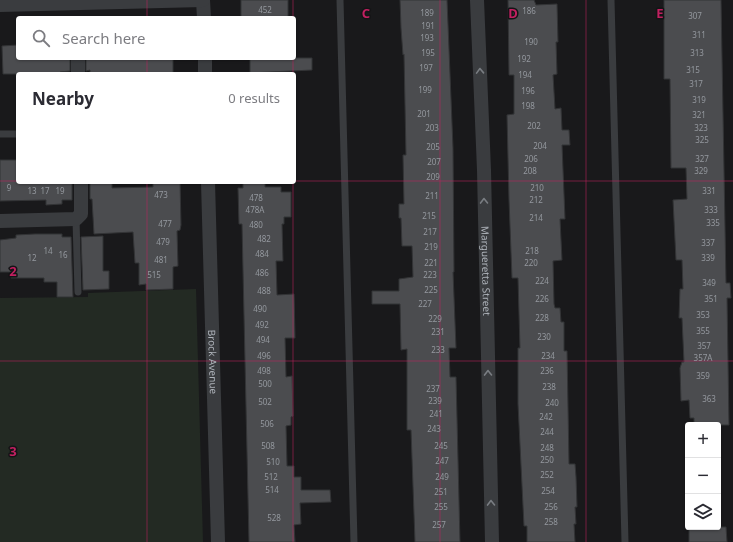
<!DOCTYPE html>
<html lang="en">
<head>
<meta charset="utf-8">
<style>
  body { margin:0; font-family:"Noto Sans",sans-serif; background:#f7f7f7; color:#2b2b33 }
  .controls { position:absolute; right:12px; bottom:12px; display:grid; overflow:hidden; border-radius:4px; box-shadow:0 1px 3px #0004 }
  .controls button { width:36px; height:36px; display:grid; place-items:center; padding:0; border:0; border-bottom:1px solid #e1e1e2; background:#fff; color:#2b2b33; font:20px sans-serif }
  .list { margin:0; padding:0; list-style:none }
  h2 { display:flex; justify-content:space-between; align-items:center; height:52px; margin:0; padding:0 16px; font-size:17px }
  h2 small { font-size:13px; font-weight:400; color:#7c7c81 }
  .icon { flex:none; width:22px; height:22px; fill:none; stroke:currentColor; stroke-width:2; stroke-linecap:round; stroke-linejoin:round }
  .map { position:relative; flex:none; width:733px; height:542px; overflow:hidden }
  .search { position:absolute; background:#fff; box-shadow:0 1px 3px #0004; left:16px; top:16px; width:280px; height:44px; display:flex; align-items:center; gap:10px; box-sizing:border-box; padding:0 14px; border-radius:4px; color:#7c7c81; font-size:15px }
  .panel { position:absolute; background:#fff; box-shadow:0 1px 3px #0004; left:16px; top:72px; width:280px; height:112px; border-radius:4px }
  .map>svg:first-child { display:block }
  .green { fill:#232a23 }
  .building { fill:#4b4c4f; stroke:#333436 }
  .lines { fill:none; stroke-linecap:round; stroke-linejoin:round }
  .service { stroke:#3a3c3f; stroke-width:7 }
  .minor { stroke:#3a3c3f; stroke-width:14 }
  .oneway { stroke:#797d82 }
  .grid { fill:none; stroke:#c12060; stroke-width:1; stroke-opacity:0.55 }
  .labels { text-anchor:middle; stroke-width:3; stroke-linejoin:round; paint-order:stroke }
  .number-label { font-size:8px; fill:#94989e }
  .street-label { font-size:10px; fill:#adb2b9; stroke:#141416 }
  .grid-label { font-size:13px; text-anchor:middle; font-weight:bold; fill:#c12060; stroke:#141416; stroke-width:3; stroke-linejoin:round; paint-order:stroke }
</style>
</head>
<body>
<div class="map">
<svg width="733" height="542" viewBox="0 0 733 542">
  <rect width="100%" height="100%" fill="#19191b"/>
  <polygon class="green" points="196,289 203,542 0,542 0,298 88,297 88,293"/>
  <g class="building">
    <rect x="241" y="0" width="47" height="18"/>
    <polygon points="400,0 447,0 453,148 454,272 453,272 456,348 449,348 450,377 456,377 460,542 415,542 411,430 407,430 407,349 401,350 400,304 372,304 372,291 399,291 399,279 413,277 412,246 402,246 401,218 399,218 399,204 404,204 403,155 406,155 404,54 403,55 401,28"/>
    <polygon points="508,0 534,0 536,5 557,4 558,42 556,42 557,74 553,75 555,109 561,108 562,130 569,130 570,145 562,145 565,219 560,219 562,260 553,261 554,304 555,308 560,308 561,322 564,322 564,351 567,351 569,464 575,464 576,477 577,507 575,507 576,524 574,524 575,542 527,542 527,526 524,526 518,404 518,348 520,348 518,278 512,278 509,200 507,115 514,114 514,75 509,75"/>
    <polygon points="664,0 721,0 726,283 730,283 731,298 727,298 729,425 694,425 694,418 690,418 689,400 681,401 680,368 682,362 684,362 682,318 679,318 680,289 683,289 682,260 676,260 673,200 687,199 686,168 671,168 670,79 664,79"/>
    <polygon points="18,45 18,58 70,58 70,71 60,72 60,74 3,74 2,46"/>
    <polygon points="86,58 173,58 173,74 90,74 90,70 86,71"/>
    <polygon points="250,58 312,58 312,70 250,73"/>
    <polygon points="0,160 18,160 18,182 72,182 72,200 62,200 62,204 46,205 46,200 0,201"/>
    <polygon points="90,182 112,182 112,188 153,187 153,182 180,182 181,225 180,230 177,231 178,266 173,267 173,289 146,290 146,284 139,285 139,263 135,263 133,232 94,234 92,199 90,199"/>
    <polygon points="243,182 265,182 265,187 281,187 281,192 291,192 291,217 284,217 284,224 282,224 283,261 276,261 277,295 294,294 295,338 285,338 286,377 292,376 293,416 291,417 291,425 286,426 287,466 294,466 294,477 301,477 301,490 330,490 331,502 300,503 301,524 294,525 295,542 249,542 242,224 239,224 238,188 243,188"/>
    <polygon points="35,234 62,234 62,237 71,237 73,297 57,297 57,282 44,282 44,278 11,278 11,272 0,272 0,240 16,238 16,235"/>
    <polygon points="103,236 103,271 109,271 109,289 83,290 81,237"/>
    <polygon points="689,527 726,527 727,542 689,542"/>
  </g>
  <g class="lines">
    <g class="service">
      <polyline points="340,0 354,542"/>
      <polyline points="611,0 625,542"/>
      <polyline points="0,134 18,134"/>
      <polyline points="76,219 78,292"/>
    </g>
    <g class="minor">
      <polyline points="203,0 204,18"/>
      <path id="s1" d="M477,0L484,170L492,542"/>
      <polyline points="0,5 203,0"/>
      <polyline points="78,58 78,74"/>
      <polyline points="205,58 205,74"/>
      <path id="s2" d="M208,182L218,542"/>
      <polyline points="0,221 76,219 81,214 81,182"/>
    </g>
  </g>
  <defs><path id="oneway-chevron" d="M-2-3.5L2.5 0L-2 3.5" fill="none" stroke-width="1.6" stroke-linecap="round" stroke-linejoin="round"/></defs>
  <g class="oneway">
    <use href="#oneway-chevron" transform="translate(480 71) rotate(-92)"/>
    <use href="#oneway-chevron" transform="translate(484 201) rotate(-91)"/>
    <use href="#oneway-chevron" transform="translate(488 373) rotate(-91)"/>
    <use href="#oneway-chevron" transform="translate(491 503) rotate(-91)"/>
  </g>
  <path class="grid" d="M147,0V18M293,0V18M440,0V542M586,0V542M147,58V74M293,58V74M0,181H18M294,181H733M147,182V542M293,182V542M0,361H733"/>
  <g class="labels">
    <g class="number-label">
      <text x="265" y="13">452</text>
      <text x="529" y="14">186</text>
      <text x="427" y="16">189</text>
      <text x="695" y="19">307</text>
      <text x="428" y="29">191</text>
      <text x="699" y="38">311</text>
      <text x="427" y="41">193</text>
      <text x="531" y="45">190</text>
      <text x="428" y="56">195</text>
      <text x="697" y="56">313</text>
      <text x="524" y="62">192</text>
      <text x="426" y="71">197</text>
      <text x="693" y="73">315</text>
      <text x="525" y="78">194</text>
      <text x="696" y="87">317</text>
      <text x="425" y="93">199</text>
      <text x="528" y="94">196</text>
      <text x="699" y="103">319</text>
      <text x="528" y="109">198</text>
      <text x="424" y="117">201</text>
      <text x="699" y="118">321</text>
      <text x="534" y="129">202</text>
      <text x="432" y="131">203</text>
      <text x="701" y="131">323</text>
      <text x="702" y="143">325</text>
      <text x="540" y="149">204</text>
      <text x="433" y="150">205</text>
      <text x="531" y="162">206</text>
      <text x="702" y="162">327</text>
      <text x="434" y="165">207</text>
      <text x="530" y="174">208</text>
      <text x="701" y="174">329</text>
      <text x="433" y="180">209</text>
      <text x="9" y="191">9</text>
      <text x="537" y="191">210</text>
      <text x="32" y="194">13</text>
      <text x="45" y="194">17</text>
      <text x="60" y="194">19</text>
      <text x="709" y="194">331</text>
      <text x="161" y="198">473</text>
      <text x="432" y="199">211</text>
      <text x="256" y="201">478</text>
      <text x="536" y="203">212</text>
      <text x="255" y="213">478A</text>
      <text x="711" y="213">333</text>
      <text x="429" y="219">215</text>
      <text x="536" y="221">214</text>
      <text x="713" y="226">335</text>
      <text x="165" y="227">477</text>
      <text x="256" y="228">480</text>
      <text x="430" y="235">217</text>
      <text x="264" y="242">482</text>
      <text x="163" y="245">479</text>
      <text x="708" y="246">337</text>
      <text x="431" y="250">219</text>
      <text x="48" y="254">14</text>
      <text x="532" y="254">218</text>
      <text x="262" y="257">484</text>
      <text x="63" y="258">16</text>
      <text x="32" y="261">12</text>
      <text x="708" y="261">339</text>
      <text x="161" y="263">481</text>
      <text x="431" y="266">221</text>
      <text x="531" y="266">220</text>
      <text x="262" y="276">486</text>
      <text x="154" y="278">515</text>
      <text x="430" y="278">223</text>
      <text x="542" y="284">224</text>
      <text x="709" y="286">349</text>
      <text x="431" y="293">225</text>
      <text x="264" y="294">488</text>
      <text x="542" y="302">226</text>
      <text x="711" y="302">351</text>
      <text x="425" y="307">227</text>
      <text x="260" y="312">490</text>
      <text x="703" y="318">353</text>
      <text x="542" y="321">228</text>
      <text x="435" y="322">229</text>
      <text x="262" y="328">492</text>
      <text x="703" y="334">355</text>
      <text x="438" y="335">231</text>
      <text x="544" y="340">230</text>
      <text x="263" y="343">494</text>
      <text x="704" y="349">357</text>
      <text x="438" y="353">233</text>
      <text x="264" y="359">496</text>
      <text x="548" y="359">234</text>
      <text x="703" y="361">357A</text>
      <text x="264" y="374">498</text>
      <text x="547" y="374">236</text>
      <text x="703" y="379">359</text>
      <text x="265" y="387">500</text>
      <text x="549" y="390">238</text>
      <text x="433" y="392">237</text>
      <text x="709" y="402">363</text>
      <text x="435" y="404">239</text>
      <text x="265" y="405">502</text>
      <text x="552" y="406">240</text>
      <text x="436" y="417">241</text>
      <text x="546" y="420">242</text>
      <text x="267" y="427">506</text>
      <text x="434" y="432">243</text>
      <text x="547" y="435">244</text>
      <text x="268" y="449">508</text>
      <text x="441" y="449">245</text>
      <text x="547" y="451">248</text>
      <text x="547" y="463">250</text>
      <text x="442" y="464">247</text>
      <text x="273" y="465">510</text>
      <text x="547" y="478">252</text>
      <text x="271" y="480">512</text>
      <text x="442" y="480">249</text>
      <text x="272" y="493">514</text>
      <text x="548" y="494">254</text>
      <text x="441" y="495">251</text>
      <text x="441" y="510">255</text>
      <text x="551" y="510">256</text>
      <text x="274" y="521">528</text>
      <text x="551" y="525">258</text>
      <text x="439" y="528">257</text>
    </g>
    <g class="street-label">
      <text dy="4" stroke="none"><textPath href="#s1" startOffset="271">Margueretta Street</textPath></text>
      <text dy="4" stroke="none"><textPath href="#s2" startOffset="180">Brock Avenue</textPath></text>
    </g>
  </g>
  <g class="grid-label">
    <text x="366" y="18">C</text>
    <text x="513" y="18">D</text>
    <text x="660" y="18">E</text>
    <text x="13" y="276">2</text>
    <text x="13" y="456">3</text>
  </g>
</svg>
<div class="controls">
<button>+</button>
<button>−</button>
<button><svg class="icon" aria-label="layers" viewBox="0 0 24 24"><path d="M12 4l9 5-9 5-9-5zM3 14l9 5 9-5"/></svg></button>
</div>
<div class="search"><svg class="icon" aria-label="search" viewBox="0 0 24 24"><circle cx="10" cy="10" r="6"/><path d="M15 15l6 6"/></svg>Search here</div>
<section class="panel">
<h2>Nearby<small>0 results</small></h2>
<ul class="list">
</ul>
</section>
</div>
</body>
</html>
